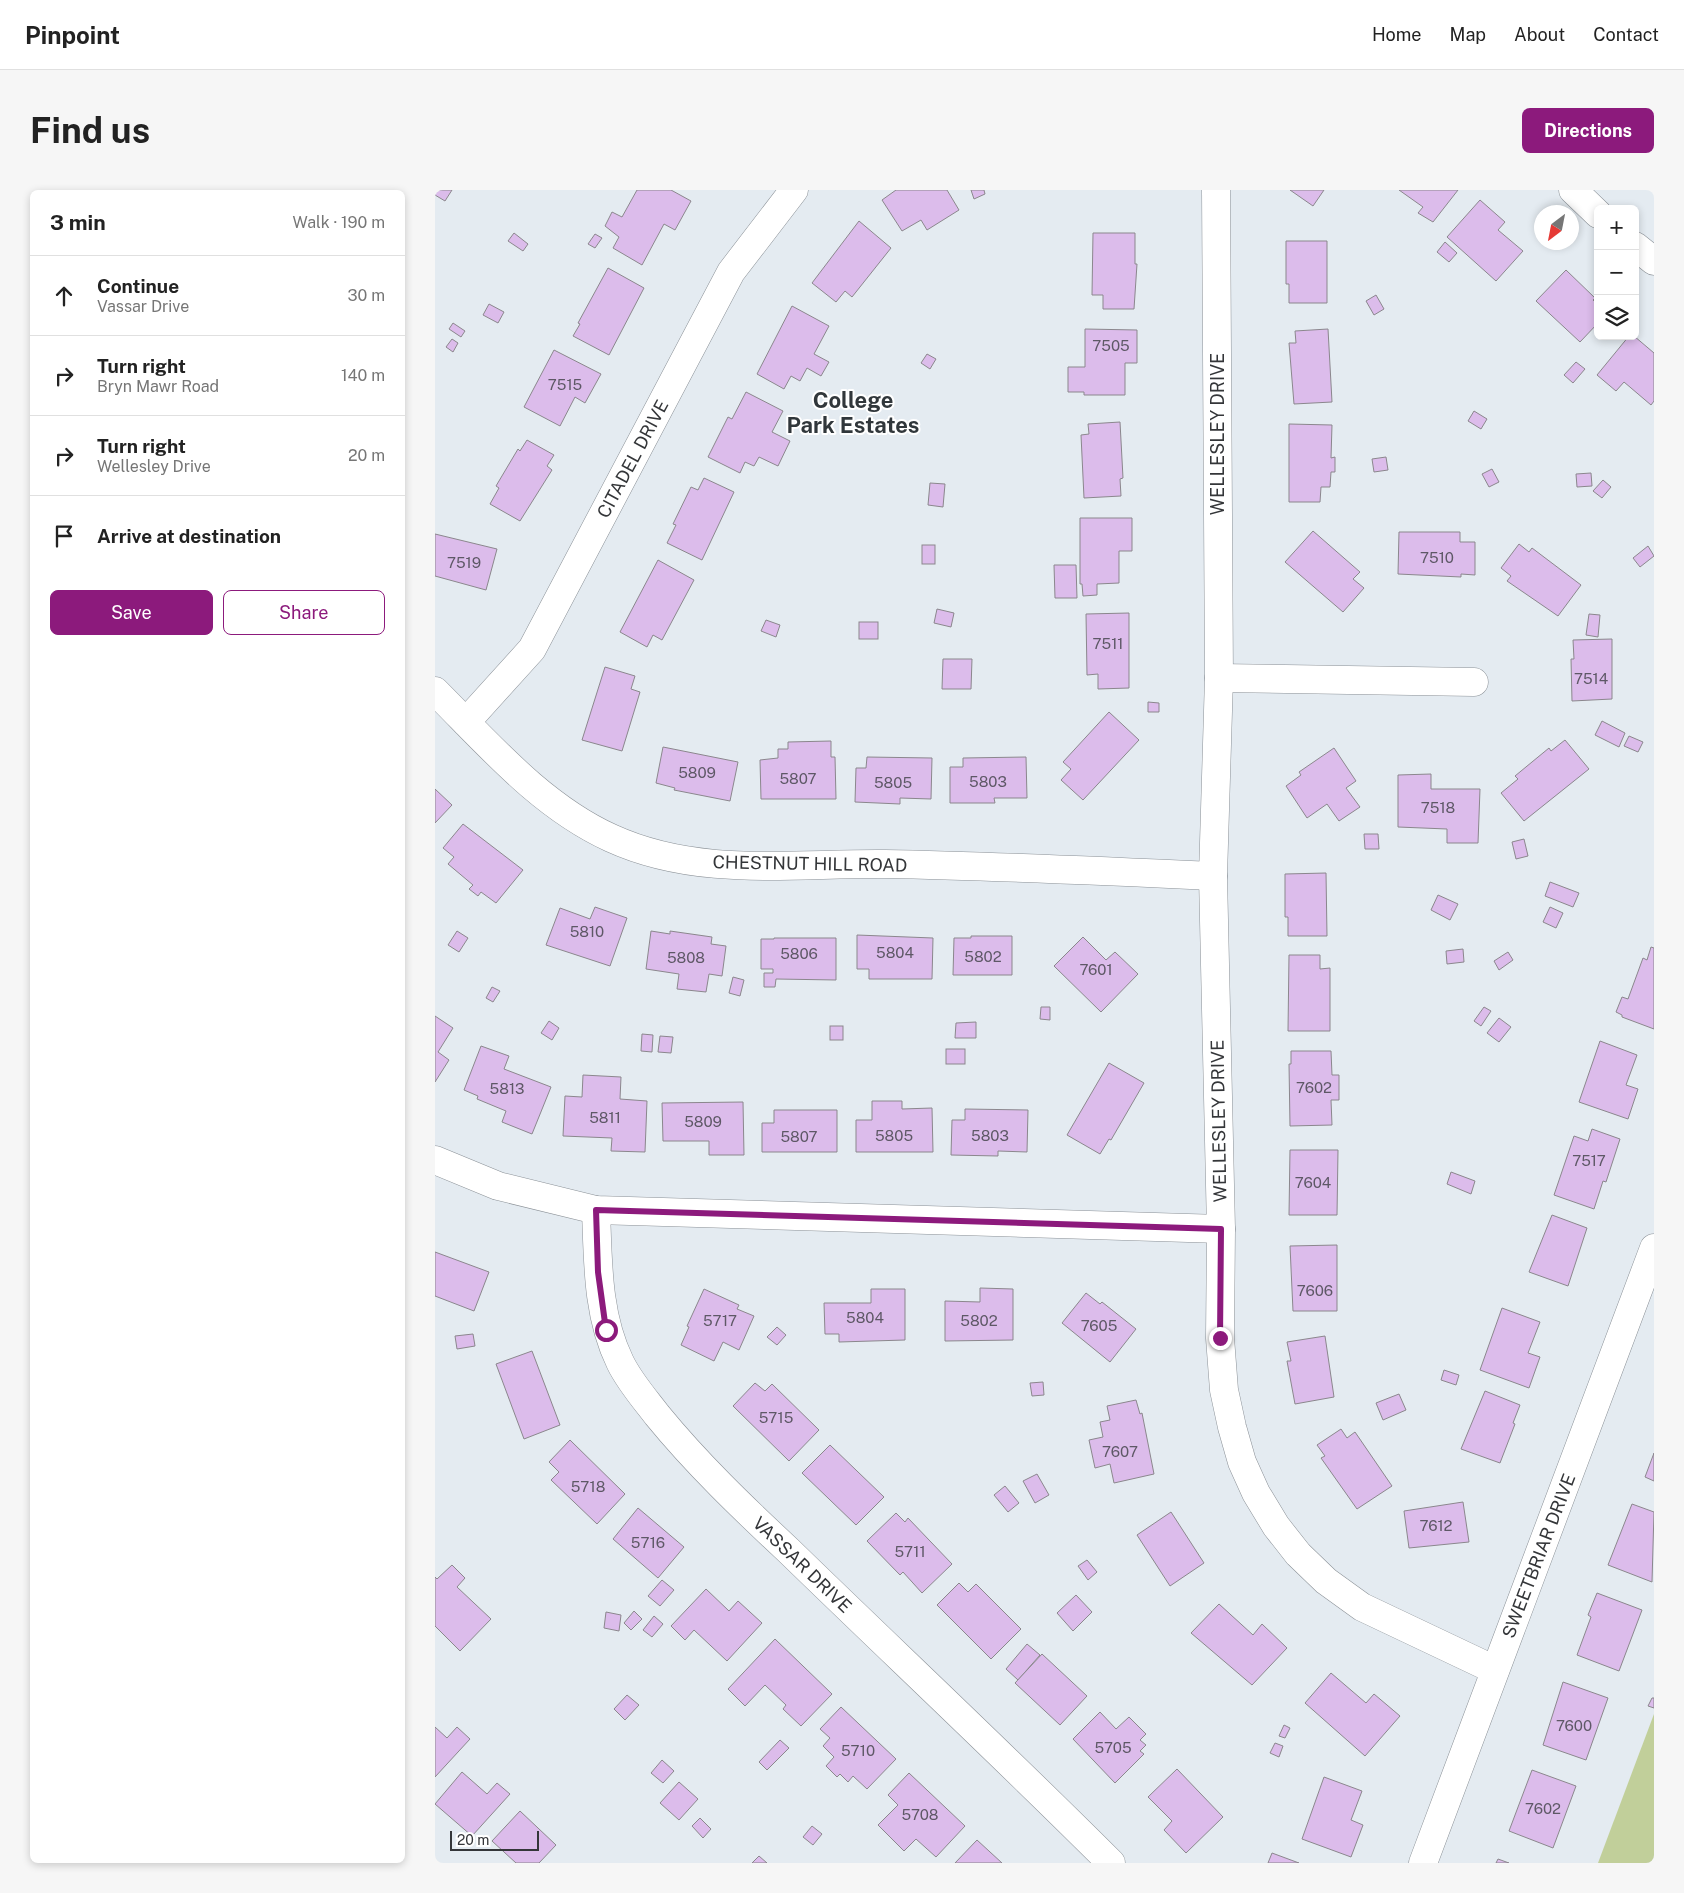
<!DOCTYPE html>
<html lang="en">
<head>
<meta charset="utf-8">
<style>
  body { margin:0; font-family:"Public Sans",sans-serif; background:#f6f6f6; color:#222 }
  .controls { position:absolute; right:15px; top:15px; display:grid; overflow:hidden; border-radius:8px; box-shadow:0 2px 8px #0003 }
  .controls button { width:45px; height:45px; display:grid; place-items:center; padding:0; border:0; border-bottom:1px solid #e0e0e0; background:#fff; color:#222; font:25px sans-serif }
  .compass { position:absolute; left:1099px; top:15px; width:45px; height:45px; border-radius:50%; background:#fff; box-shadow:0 2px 8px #0003; rotate:212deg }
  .scale { position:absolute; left:15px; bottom:12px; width:89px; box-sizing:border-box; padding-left:5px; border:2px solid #343639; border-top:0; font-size:14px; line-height:18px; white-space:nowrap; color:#343639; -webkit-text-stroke:4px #fff; paint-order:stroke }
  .stop { position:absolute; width:15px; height:15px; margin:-11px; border:4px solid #8c1a7c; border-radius:50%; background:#fff }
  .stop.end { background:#8c1a7c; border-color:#fff; box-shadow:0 1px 5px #0008 }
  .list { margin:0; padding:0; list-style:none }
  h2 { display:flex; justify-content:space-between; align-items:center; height:65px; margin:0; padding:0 20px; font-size:21px }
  h2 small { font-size:16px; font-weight:400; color:#767676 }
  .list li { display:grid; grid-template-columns:32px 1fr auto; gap:15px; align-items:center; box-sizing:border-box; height:80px; padding:0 20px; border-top:1px solid #e0e0e0 }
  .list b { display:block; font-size:19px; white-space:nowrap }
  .list p { margin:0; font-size:16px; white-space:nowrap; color:#767676 }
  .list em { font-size:16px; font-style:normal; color:#767676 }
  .actions { display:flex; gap:10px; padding:15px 20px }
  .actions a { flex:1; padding:11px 0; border:1px solid #8c1a7c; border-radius:8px; text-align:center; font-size:18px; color:#8c1a7c }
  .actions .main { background:#8c1a7c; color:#fff }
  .icon { flex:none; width:28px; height:28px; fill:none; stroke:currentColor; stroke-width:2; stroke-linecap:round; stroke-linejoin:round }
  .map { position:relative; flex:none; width:1219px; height:1673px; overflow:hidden; border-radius:8px }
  header { display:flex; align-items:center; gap:30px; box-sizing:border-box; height:70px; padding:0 25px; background:#fff; border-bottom:1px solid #e0e0e0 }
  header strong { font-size:24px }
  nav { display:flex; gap:28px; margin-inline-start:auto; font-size:18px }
  .intro { display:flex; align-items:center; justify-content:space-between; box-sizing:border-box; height:120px; padding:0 30px }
  h1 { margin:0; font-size:35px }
  .button { padding:12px 22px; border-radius:8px; background:#8c1a7c; color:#fff; font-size:18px; font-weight:700 }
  main { display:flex; gap:30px; padding:0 30px }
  aside { flex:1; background:#fff; border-radius:8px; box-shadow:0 2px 8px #0003 }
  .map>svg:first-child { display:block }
  .green { fill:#c1cf9a }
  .building { fill:#dcbceb; stroke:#8b878d }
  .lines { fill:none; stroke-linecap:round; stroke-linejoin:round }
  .minor-casing { stroke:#8b9197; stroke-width:29 }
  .minor { stroke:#fff; stroke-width:28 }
  .route { stroke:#8c1a7c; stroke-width:6 }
  .labels { text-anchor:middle; stroke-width:4; stroke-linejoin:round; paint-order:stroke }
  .number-label { font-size:15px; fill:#5e5866 }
  .street-label { font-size:18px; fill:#343639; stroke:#fff }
  .district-label { font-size:22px; font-weight:bold; fill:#31373b; stroke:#fff }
</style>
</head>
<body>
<header>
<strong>Pinpoint</strong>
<nav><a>Home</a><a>Map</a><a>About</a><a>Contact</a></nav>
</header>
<div class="intro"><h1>Find us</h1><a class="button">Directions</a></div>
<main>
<aside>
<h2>3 min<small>Walk · 190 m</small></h2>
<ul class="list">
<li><svg class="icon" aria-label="ahead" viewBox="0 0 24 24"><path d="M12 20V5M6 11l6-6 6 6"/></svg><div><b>Continue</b><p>Vassar Drive</p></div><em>30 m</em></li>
<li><svg class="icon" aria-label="right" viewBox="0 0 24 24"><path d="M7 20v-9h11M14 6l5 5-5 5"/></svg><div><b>Turn right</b><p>Bryn Mawr Road</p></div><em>140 m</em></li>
<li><svg class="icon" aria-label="right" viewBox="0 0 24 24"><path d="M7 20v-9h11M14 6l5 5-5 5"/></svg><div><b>Turn right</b><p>Wellesley Drive</p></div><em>20 m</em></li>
<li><svg class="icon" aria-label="arrive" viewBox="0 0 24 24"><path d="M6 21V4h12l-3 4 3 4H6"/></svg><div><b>Arrive at destination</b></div></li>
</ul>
<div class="actions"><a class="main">Save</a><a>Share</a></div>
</aside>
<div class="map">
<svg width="1219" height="1673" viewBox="0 0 1219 1673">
  <rect width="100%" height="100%" fill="#e4ebf1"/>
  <polygon class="green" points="1219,1524 1219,1673 1163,1673"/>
  <g class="building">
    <polygon points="0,0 17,0 10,11 0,5"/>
    <polygon points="202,0 236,0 256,11 240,40 229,34 207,75 178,58 184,47 170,36 177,22 187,27"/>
    <polygon points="461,0 512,0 524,20 492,40 486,30 467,41 447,10"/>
    <polygon points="536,0 549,0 550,4 539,9"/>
    <polygon points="855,0 889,0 878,16"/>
    <polygon points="964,0 1023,0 998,32 983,23 988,17"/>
    <polygon points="1045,10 1070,32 1063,40 1088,61 1061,91 1012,47"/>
    <polygon points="424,31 456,58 417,107 410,101 401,112 377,93"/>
    <polygon points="79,43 93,54 88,61 73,51"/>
    <polygon points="658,43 700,43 700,74 702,74 699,119 668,119 668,105 657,105"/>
    <polygon points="160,44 167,48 160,58 153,54"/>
    <polygon points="851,51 892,51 892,113 854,113 854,94 851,94"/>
    <polygon points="1010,52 1022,63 1014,72 1002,62"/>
    <polygon points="173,78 209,98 174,165 138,146 145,134 143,133"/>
    <polygon points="1131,80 1160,108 1158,110 1163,115 1163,133 1145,152 1101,111"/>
    <polygon points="941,105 949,119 939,125 931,111"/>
    <polygon points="54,114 69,122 63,133 48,125"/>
    <polygon points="357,116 394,136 379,164 394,172 386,186 372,178 365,191 356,186 349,199 322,184"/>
    <polygon points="18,133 30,141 26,147 14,139"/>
    <polygon points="650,139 702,140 702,173 690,173 690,205 649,205 649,202 633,202 633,177 650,177"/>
    <polygon points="893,139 897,212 859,214 854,153 861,153 860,141"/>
    <polygon points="1194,146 1199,146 1219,163 1219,211 1216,215 1189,192 1181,201 1162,185"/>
    <polygon points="17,149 23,153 18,162 11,157"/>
    <polygon points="119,160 166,184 150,213 140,207 125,236 89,217"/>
    <polygon points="492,164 501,169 495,179 486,173"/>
    <polygon points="1141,172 1150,179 1138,193 1129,185"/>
    <polygon points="311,202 348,221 337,242 355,251 343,276 324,267 319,276 310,272 305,283 273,267 293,227 297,229"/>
    <polygon points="1039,221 1052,229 1046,239 1033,231"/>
    <polygon points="685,232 688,288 685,289 686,306 649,308 646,245 654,244 653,234"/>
    <polygon points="854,234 897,235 896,268 900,267 900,282 896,282 895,297 886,297 885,312 854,312"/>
    <polygon points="92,250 119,265 112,276 117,280 85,331 55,314 64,298 61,296 83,259 85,261"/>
    <polygon points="951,267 953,280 939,282 937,269"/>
    <polygon points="1057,279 1064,292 1054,297 1047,284"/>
    <polygon points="1156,283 1157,296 1142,297 1141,284"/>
    <polygon points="269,288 299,302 267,370 232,353 241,335 238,334 256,297 263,300"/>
    <polygon points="1168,290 1176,297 1167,308 1158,301"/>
    <polygon points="495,293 510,294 508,317 493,315"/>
    <polygon points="645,328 697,328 697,361 684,361 684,393 662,394 662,405 648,406 647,394 645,394"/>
    <polygon points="878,341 925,382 918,389 929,398 908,422 850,372"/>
    <polygon points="964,342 1025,342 1025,352 1040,352 1040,385 1026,384 1026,387 963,384"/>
    <polygon points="0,344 62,359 51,400 0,386"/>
    <polygon points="1084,354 1094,362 1097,358 1146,395 1123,426 1072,391 1076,386 1066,378"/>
    <rect x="487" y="355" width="13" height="19"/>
    <polygon points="1213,356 1219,366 1205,377 1198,368"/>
    <polygon points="223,370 259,390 227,450 218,445 212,457 185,442"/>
    <polygon points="619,375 641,375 642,408 620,408"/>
    <polygon points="502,419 519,423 516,437 499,433"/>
    <polygon points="694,423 694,498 663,499 663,484 652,485 651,424"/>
    <polygon points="1154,424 1165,425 1163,447 1151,445"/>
    <polygon points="331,430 345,435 341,447 326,441"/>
    <rect x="424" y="432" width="19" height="17"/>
    <polygon points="1177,449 1177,509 1137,511 1136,469 1139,469 1138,450"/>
    <polygon points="508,469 537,469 536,499 507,499"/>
    <polygon points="170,477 200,486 196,499 205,502 187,561 147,550"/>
    <polygon points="713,512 724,513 724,522 713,522"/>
    <polygon points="674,522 704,550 648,610 626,590 636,579 628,572"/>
    <polygon points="1167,531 1190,543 1184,557 1160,545"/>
    <polygon points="1194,546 1208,552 1203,562 1189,556"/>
    <polygon points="1130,550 1154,579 1089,631 1066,603 1083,589 1080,586 1114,558 1116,561"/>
    <polygon points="396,551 396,567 400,567 401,609 326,609 325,570 343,568 343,559 353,559 353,552"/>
    <polygon points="228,557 303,572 295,611 239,600 240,598 221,593"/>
    <polygon points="899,558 921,591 911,598 925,617 904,631 892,614 872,628 851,596 866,585 864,582"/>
    <polygon points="432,567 497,568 496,609 465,608 465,614 420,612 421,578 431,578"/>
    <polygon points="591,567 592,608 559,608 560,613 515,613 515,577 528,577 528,568"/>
    <polygon points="996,584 996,599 1045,599 1043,653 1012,653 1012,639 963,637 963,585"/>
    <polygon points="0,599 17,615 0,633"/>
    <polygon points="28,634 88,680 61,713 46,702 43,706 34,699 38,695 13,674 19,667 8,658"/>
    <polygon points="929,644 943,644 944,659 930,659"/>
    <polygon points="1089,649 1093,666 1081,669 1077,652"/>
    <polygon points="891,683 892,746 853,746 853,727 850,727 850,684"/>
    <polygon points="1115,692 1144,703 1138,717 1110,706"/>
    <polygon points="1003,705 1023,714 1015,730 996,720"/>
    <polygon points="160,717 192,728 175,776 111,755 125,718 155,729"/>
    <polygon points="1115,717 1128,723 1121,738 1108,732"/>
    <polygon points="22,741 33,748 24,762 13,755"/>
    <polygon points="216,741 235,744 235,741 277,747 276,754 291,756 287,786 274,784 271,802 242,799 244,784 211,779"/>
    <polygon points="422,745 498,748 497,789 434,789 434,779 422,779"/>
    <polygon points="536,746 577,746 577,785 518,785 519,748 536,748"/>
    <polygon points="648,747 671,770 680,762 703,784 666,822 619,776"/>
    <polygon points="339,748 401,748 401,790 341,789 340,797 329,797 329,783 338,783 338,779 326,779 326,749 339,749"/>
    <polygon points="1216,757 1219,758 1219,839 1187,827 1187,825 1181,822 1187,807 1193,809 1208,768 1212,770"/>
    <polygon points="1028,759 1029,772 1012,774 1011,761"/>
    <polygon points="1073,762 1078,770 1064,780 1059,771"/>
    <polygon points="854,765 885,765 885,779 895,778 895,841 853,841"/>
    <polygon points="298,787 309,790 305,806 294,803"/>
    <polygon points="57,797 65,801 58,812 51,808"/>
    <polygon points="606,817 615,817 615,830 605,829"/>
    <polygon points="1049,817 1056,821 1046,836 1039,831"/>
    <polygon points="0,826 18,838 3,862 14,870 0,892"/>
    <polygon points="1064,828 1076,837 1064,852 1052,843"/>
    <polygon points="114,831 124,838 117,850 106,843"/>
    <polygon points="541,832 541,848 520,848 521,833"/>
    <rect x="395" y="836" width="13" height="14"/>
    <polygon points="207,844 218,845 217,862 206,861"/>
    <polygon points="225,846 238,847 236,863 223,862"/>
    <polygon points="1165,851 1202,865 1191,895 1203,899 1193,929 1144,912"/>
    <polygon points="46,856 74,866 69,879 116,897 97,944 67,932 71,921 42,909 43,906 29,900"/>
    <rect x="511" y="859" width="19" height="15"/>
    <polygon points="856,861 896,861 897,885 904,885 904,910 896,910 897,935 855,936 854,874 856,874"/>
    <polygon points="674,873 709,893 676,950 674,949 665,964 632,945"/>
    <polygon points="148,885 186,887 185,909 212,911 210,962 176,961 177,948 128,946 130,906 147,907"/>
    <polygon points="437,911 467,911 467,919 497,918 498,962 421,962 421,930 437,930"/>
    <polygon points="308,912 309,965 274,965 274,951 228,951 227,913"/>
    <polygon points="530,919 593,920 592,962 563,961 563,966 516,965 517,930 530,930"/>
    <polygon points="339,920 402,920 402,962 327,962 327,933 339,933"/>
    <polygon points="1157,939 1185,949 1171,992 1168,991 1159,1019 1119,1005 1139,946 1153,951"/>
    <polygon points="855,960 903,960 902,1025 854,1025"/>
    <polygon points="1016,982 1040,991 1036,1004 1012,994"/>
    <polygon points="1117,1025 1152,1038 1133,1096 1094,1082"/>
    <polygon points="902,1055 902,1121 858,1121 855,1056"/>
    <polygon points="0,1062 54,1082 39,1121 0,1106"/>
    <polygon points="545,1098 578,1099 578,1150 510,1151 510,1111 545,1112"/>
    <polygon points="269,1099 304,1115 302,1119 319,1126 304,1160 288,1152 279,1171 246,1155 254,1137 252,1136"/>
    <polygon points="436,1099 470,1099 470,1150 404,1152 404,1144 390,1144 389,1113 436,1113"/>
    <polygon points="651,1103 665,1114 667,1112 701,1139 675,1172 627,1133"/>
    <polygon points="1067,1118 1105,1132 1093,1163 1105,1167 1094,1198 1045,1180"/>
    <polygon points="342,1137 351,1145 342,1155 332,1147"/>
    <polygon points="38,1144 40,1156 22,1159 20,1146"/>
    <polygon points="890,1146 899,1207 860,1214 852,1171 856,1171 852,1152"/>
    <polygon points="97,1161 125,1235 89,1249 61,1174"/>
    <polygon points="1009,1180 1024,1185 1021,1195 1006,1190"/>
    <polygon points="608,1192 609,1205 597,1206 595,1193"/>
    <polygon points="320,1193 330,1201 337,1194 384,1240 354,1271 298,1216"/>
    <polygon points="1050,1201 1085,1215 1078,1233 1080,1234 1065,1273 1026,1259"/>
    <polygon points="964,1204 971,1220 948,1230 941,1213"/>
    <polygon points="701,1210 705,1224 707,1223 719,1284 679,1293 675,1274 660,1278 654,1250 668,1247 665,1232 675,1230 672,1216"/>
    <polygon points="906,1239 912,1248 920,1242 957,1296 922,1319 886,1268 890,1266 882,1255"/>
    <polygon points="135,1250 190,1304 162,1334 116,1290 124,1282 114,1272"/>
    <polygon points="395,1255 449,1307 421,1335 367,1283"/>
    <polygon points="1219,1263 1219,1291 1210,1287"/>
    <polygon points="602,1284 614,1305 600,1313 588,1291"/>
    <polygon points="570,1296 584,1313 573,1322 559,1305"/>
    <polygon points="1028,1312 1034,1352 974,1358 969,1321"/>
    <polygon points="1197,1314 1219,1322 1217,1392 1173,1375"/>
    <polygon points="203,1318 249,1357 223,1388 178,1349"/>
    <polygon points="736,1322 769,1373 735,1396 702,1345"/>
    <polygon points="461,1323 470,1332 473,1328 517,1374 487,1403 468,1382 465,1385 432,1351"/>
    <polygon points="652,1370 662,1382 653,1390 643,1376"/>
    <polygon points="17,1375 30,1388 22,1397 56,1429 25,1461 0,1436 0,1387 2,1389"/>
    <polygon points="227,1390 239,1400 225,1416 213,1406"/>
    <polygon points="524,1393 533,1402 541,1394 586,1439 556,1469 502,1415"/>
    <polygon points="271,1399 294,1421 303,1411 327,1433 292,1471 259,1440 250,1450 236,1436"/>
    <polygon points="1162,1403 1207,1420 1184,1481 1142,1465 1156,1427 1153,1425"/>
    <polygon points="641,1405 657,1422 638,1441 622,1423"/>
    <polygon points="784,1414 818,1445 827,1434 852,1458 817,1495 756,1443"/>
    <polygon points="199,1421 207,1429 196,1440 189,1433"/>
    <polygon points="171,1422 186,1425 184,1441 169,1438"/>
    <polygon points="219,1426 228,1434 217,1447 208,1440"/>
    <polygon points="340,1449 397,1504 366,1536 348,1519 351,1515 330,1495 310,1516 293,1499"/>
    <polygon points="592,1454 605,1465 583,1490 571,1479"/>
    <polygon points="607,1464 652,1506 625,1535 580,1493"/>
    <polygon points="896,1483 931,1513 939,1504 965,1526 930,1566 870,1513"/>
    <polygon points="1128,1492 1173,1508 1151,1570 1108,1555"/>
    <polygon points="192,1505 204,1515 190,1530 179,1519"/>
    <polygon points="1217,1508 1219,1508 1219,1518 1213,1516"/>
    <polygon points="406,1517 461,1569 432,1599 418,1586 413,1592 405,1584 402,1587 391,1576 399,1567 388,1556 395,1548 385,1539"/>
    <polygon points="665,1522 681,1539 694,1527 711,1544 705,1550 711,1555 705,1561 709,1564 680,1593 638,1549"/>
    <polygon points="849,1535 855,1538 850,1548 844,1546"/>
    <polygon points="0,1537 12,1548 22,1537 35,1549 0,1587"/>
    <polygon points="345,1550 354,1558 332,1580 324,1572"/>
    <polygon points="840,1553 848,1556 844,1567 835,1563"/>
    <polygon points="227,1570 239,1581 228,1593 216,1583"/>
    <polygon points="742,1579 788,1627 751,1663 729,1640 737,1631 713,1607"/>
    <polygon points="1097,1580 1141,1596 1118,1658 1074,1641"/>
    <polygon points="27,1582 52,1604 62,1593 75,1604 37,1646 0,1614"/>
    <polygon points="474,1583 530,1636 501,1667 481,1649 469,1661 443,1635 463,1615 453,1605"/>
    <polygon points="889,1587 927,1601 916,1630 928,1635 916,1667 867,1649"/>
    <polygon points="244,1592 263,1609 244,1630 225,1613"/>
    <polygon points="85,1621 121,1655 104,1673 81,1673 57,1651"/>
    <polygon points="265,1628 276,1639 268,1648 257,1636"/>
    <polygon points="377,1636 387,1644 378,1655 368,1647"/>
    <polygon points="542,1650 567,1673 520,1673"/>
    <polygon points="837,1663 864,1673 833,1673"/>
    <polygon points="324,1666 332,1673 317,1673"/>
    <polygon points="1063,1669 1074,1673 1061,1673"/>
  </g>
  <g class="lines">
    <g class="minor-casing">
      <g id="minor">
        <polyline points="781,0 784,488 778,686 786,1039 785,1148 789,1200 797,1237 807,1272 821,1303 841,1336 863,1364 891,1391 927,1417 1060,1480"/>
        <polyline points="1138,0 1163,24"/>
        <polyline points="1200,56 1219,71"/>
        <polyline points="784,488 1039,492"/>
        <path d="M0,501C54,555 106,616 176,648C263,688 358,673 450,674C559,676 669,681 778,686"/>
        <polyline points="31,532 97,459 296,82 359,0"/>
        <polyline points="0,970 63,996 161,1020 786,1039"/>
        <path d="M161,1020C163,1072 162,1125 185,1172C194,1191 209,1208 222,1225C262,1274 308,1318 354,1361C461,1465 570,1567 676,1673"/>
        <polyline points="988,1673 1219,1058"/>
      </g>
    </g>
    <use href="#minor" class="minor"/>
  </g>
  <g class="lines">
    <polyline class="route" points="171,1140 163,1082 161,1020 786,1039 785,1148"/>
  </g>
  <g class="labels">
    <g class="number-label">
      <text x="676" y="161">7505</text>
      <text x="130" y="200">7515</text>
      <text x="1002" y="373">7510</text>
      <text x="29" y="378">7519</text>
      <text x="673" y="459">7511</text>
      <text x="1156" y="494">7514</text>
      <text x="262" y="588">5809</text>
      <text x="363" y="594">5807</text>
      <text x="553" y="597">5803</text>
      <text x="458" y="598">5805</text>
      <text x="1003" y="623">7518</text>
      <text x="152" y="747">5810</text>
      <text x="460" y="768">5804</text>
      <text x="364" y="769">5806</text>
      <text x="548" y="772">5802</text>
      <text x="251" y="773">5808</text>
      <text x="661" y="785">7601</text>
      <text x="879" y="903">7602</text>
      <text x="72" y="904">5813</text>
      <text x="170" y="933">5811</text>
      <text x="268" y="937">5809</text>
      <text x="459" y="951">5805</text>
      <text x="555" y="951">5803</text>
      <text x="364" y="952">5807</text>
      <text x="1154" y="976">7517</text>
      <text x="878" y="998">7604</text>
      <text x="880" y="1106">7606</text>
      <text x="430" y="1133">5804</text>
      <text x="285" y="1136">5717</text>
      <text x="544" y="1136">5802</text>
      <text x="664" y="1141">7605</text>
      <text x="341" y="1233">5715</text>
      <text x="685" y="1267">7607</text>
      <text x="153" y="1302">5718</text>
      <text x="1001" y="1341">7612</text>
      <text x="213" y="1358">5716</text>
      <text x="475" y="1367">5711</text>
      <text x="1139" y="1541">7600</text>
      <text x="678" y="1563">5705</text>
      <text x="423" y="1566">5710</text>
      <text x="1108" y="1624">7602</text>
      <text x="485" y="1630">5708</text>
    </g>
    <g class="street-label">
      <text transform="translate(783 244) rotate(-90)" y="6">WELLESLEY DRIVE</text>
      <text transform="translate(198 269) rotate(-62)" y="6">CITADEL DRIVE</text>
      <text transform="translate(375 674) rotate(1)" y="6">CHESTNUT HILL ROAD</text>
      <text transform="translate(784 931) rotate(-91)" y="6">WELLESLEY DRIVE</text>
      <text transform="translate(1104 1366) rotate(-69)" y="6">SWEETBRIAR DRIVE</text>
      <text transform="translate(367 1375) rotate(44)" y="6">VASSAR DRIVE</text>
    </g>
    <g class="district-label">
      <text x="418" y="218">College<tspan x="418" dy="25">Park Estates</tspan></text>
    </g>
  </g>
</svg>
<div class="controls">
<button>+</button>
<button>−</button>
<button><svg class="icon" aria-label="layers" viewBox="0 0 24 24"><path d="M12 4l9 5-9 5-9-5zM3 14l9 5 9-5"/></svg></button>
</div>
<svg class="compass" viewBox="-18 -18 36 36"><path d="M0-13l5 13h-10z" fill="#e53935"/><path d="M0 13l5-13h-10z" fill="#767676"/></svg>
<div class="scale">20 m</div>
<div class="stop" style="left:171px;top:1140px"></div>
<div class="stop end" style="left:785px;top:1148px"></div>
</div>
</main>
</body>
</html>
